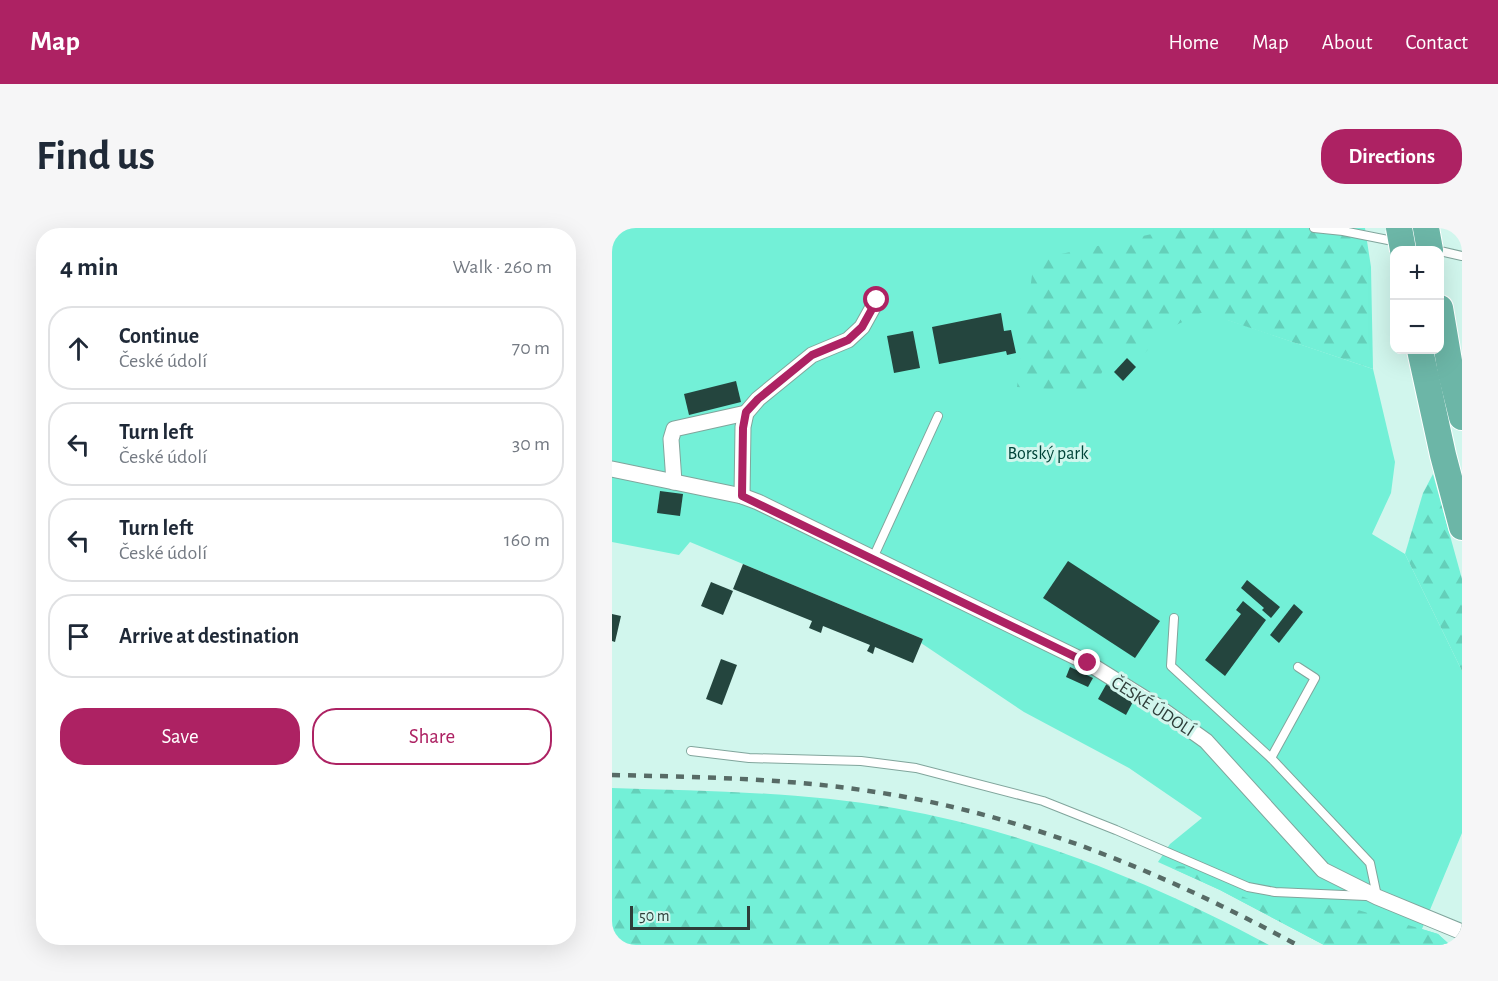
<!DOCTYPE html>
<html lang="en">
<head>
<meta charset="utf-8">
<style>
  body { margin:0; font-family:"Alegreya Sans",sans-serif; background:#f6f6f7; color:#1f2937 }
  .controls { position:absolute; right:18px; top:18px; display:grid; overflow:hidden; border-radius:12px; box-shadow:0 6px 24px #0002 }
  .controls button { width:54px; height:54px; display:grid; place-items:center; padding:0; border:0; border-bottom:2px solid #e0e1e3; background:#fff; color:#1f2937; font:30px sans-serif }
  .scale { position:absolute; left:18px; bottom:15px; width:120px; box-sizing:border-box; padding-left:6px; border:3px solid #2e3d39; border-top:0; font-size:16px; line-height:21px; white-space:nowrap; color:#2e3d39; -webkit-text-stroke:4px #d1f6ed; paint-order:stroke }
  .stop { position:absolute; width:18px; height:18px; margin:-14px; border:4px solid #ad2263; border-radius:50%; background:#fff }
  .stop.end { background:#ad2263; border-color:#fff; box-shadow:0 2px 6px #0008 }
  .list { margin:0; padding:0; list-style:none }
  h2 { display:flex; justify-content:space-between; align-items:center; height:78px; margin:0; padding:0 24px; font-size:26px }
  h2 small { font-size:20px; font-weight:400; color:#747a83 }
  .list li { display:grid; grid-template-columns:39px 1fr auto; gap:18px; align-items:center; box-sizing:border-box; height:84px; margin:0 12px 12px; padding:0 12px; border:2px solid #e0e1e3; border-radius:24px }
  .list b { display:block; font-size:22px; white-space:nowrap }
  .list p { margin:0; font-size:20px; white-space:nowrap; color:#747a83 }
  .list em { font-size:20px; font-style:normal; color:#747a83 }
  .actions { display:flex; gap:12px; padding:18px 24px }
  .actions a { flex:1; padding:14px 0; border:2px solid #ad2263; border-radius:24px; text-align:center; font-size:21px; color:#ad2263 }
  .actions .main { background:#ad2263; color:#fff }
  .icon { flex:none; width:33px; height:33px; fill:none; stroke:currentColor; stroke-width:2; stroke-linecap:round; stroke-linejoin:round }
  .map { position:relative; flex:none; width:850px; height:717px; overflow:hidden; border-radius:24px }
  header { display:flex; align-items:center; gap:36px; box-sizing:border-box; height:84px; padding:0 30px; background:#ad2263; color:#fff }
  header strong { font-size:28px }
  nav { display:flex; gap:33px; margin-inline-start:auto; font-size:21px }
  .intro { display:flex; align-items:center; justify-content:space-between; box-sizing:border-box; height:144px; padding:0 36px }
  h1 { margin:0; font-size:42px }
  .button { padding:15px 27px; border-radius:24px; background:#ad2263; color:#fff; font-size:21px; font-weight:700 }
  main { display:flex; gap:36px; padding:0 36px }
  aside { flex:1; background:#fff; border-radius:24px; box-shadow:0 6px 24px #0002 }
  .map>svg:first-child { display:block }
  .green { fill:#73f0d7 }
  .forest { fill:url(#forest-firs) }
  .building { fill:#24453e }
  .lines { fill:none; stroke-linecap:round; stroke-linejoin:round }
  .service-casing { stroke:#81a59c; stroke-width:10 }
  .minor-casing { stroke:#81a59c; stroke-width:17 }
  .trunk-casing { stroke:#fff; stroke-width:28 }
  .service { stroke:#fff; stroke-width:8 }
  .minor { stroke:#fff; stroke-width:15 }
  .trunk { stroke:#6cb6a7; stroke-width:26 }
  .rail { stroke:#576b66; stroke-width:4.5; stroke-dasharray:8 8; stroke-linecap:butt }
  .trunk-bridge-casing { stroke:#fff; stroke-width:28; stroke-linecap:butt }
  .trunk-bridge { stroke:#6cb6a7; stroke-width:26 }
  .route { stroke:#ad2263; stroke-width:8 }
  .labels { text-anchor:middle; stroke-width:6; stroke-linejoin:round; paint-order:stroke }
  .park-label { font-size:18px; fill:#004439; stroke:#d1f6ed }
  .street-label { font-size:18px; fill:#2e3d39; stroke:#d1f6ed }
</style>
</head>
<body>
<header>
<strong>Map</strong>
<nav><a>Home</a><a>Map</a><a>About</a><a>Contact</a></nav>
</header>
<div class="intro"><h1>Find us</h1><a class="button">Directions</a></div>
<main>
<aside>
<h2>4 min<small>Walk · 260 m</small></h2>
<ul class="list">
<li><svg class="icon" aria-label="ahead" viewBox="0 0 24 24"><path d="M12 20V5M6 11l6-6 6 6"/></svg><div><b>Continue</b><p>České údolí</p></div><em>70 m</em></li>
<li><svg class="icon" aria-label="left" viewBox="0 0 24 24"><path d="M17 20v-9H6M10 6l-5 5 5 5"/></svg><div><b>Turn left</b><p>České údolí</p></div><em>30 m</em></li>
<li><svg class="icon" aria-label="left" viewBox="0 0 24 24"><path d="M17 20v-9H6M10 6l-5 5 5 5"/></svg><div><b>Turn left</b><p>České údolí</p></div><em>160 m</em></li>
<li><svg class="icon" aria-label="arrive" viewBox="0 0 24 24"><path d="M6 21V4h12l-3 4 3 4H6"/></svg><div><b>Arrive at destination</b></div></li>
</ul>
<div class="actions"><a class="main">Save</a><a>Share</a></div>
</aside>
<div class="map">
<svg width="850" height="717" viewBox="0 0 850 717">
  <defs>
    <pattern id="forest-firs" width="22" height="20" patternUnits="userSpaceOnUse" patternTransform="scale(1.5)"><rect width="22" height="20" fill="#73f0d7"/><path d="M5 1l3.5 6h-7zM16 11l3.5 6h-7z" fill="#64cfb9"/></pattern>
  </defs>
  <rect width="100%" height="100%" fill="#d1f6ed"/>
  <polygon class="green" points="0,0 645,0 616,92 761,141 783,234 779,265 760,306 793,326 850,443 850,605 810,701 826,706 838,717 712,717 608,662 546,634 558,616 590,590 517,540 412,484 309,415 311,411 78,314 67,327 0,314"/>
  <g class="forest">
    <polygon points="567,0 753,0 759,39 761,141 591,84 552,103 532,126 505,111 481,164 405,159 422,32"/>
    <polygon points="821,246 850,351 850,443 793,326 811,265"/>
    <path d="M0,560C94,563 189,564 282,580C413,603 540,654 657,717H0Z"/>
    <polygon points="567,638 579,639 607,652 620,664 646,675 699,675 736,679 826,706 838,717 712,717 608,662 560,640"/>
  </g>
  <g class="building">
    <polygon points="389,85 392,103 399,102 404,125 395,127 394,123 327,136 320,99"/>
    <polygon points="301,103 308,140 282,145 275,108"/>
    <polygon points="515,130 524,139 511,153 502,144"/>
    <polygon points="124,153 129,174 77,187 72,166"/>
    <polygon points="48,263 71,266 68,288 45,285"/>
    <polygon points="456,333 548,393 523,430 431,370"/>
    <polygon points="131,336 311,411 301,435 263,419 261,426 255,423 258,417 211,398 209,405 197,400 200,393 121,361"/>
    <polygon points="635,352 668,379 659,390 650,382 652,380 629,360"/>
    <polygon points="99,354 121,363 111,387 89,378"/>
    <polygon points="631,373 654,392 613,448 593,432 629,386 624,382"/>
    <polygon points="682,376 691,384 667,415 658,407"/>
    <polygon points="0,386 9,388 3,414 0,413"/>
    <polygon points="109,431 125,437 110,477 94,471"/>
    <polygon points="458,439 481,450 476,459 454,449"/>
    <polygon points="495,455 523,470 514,487 486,471"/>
  </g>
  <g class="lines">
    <g class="service-casing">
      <g id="service">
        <polyline points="702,0 731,3 786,14"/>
        <polyline points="828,23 850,28"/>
        <polyline points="261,330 326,188"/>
        <polyline points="562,390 559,438 659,530"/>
        <polyline points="686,439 703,450 659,530 758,635 765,668"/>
        <polyline points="79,523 137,530 249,533 304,540 431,573 504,602 636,659 663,664 754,668"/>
      </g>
    </g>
    <g class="minor-casing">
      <g id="minor">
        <polyline points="0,241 130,268 146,274 476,435 545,478 594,513 711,642 765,669 850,704"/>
        <polyline points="62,254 59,211 62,201 134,185"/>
        <polyline points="130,268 131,199 134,185 146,171 200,127 236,112 250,99 265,72"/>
      </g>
    </g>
    <g class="trunk-casing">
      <g id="trunk">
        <polyline points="828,80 839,145 850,189"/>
        <polyline points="808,122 831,227 850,299"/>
      </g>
    </g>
    <use href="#service" class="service"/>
    <use href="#minor" class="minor"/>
    <use href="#trunk" class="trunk"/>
    <path class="rail" d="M0,547C84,549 167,550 250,562C404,583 549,643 685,717"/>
    <g class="trunk-bridge-casing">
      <g id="trunk-bridge">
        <polyline points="787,0 791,22"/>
        <polyline points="814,0 818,22"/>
      </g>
    </g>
    <use href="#trunk-bridge" class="trunk-bridge"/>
  </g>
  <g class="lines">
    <polyline class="route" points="265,72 250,99 236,112 200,127 146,171 134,184 131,200 130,268 476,435"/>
  </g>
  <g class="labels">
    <g class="park-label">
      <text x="436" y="231">Borský park</text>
    </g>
    <g class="street-label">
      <text transform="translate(541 478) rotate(33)" y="6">ČESKÉ ÚDOLÍ</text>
    </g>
  </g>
</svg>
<div class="controls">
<button>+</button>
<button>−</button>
</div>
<div class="scale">50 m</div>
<div class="stop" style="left:265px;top:72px"></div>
<div class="stop end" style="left:476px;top:435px"></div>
</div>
</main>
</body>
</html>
